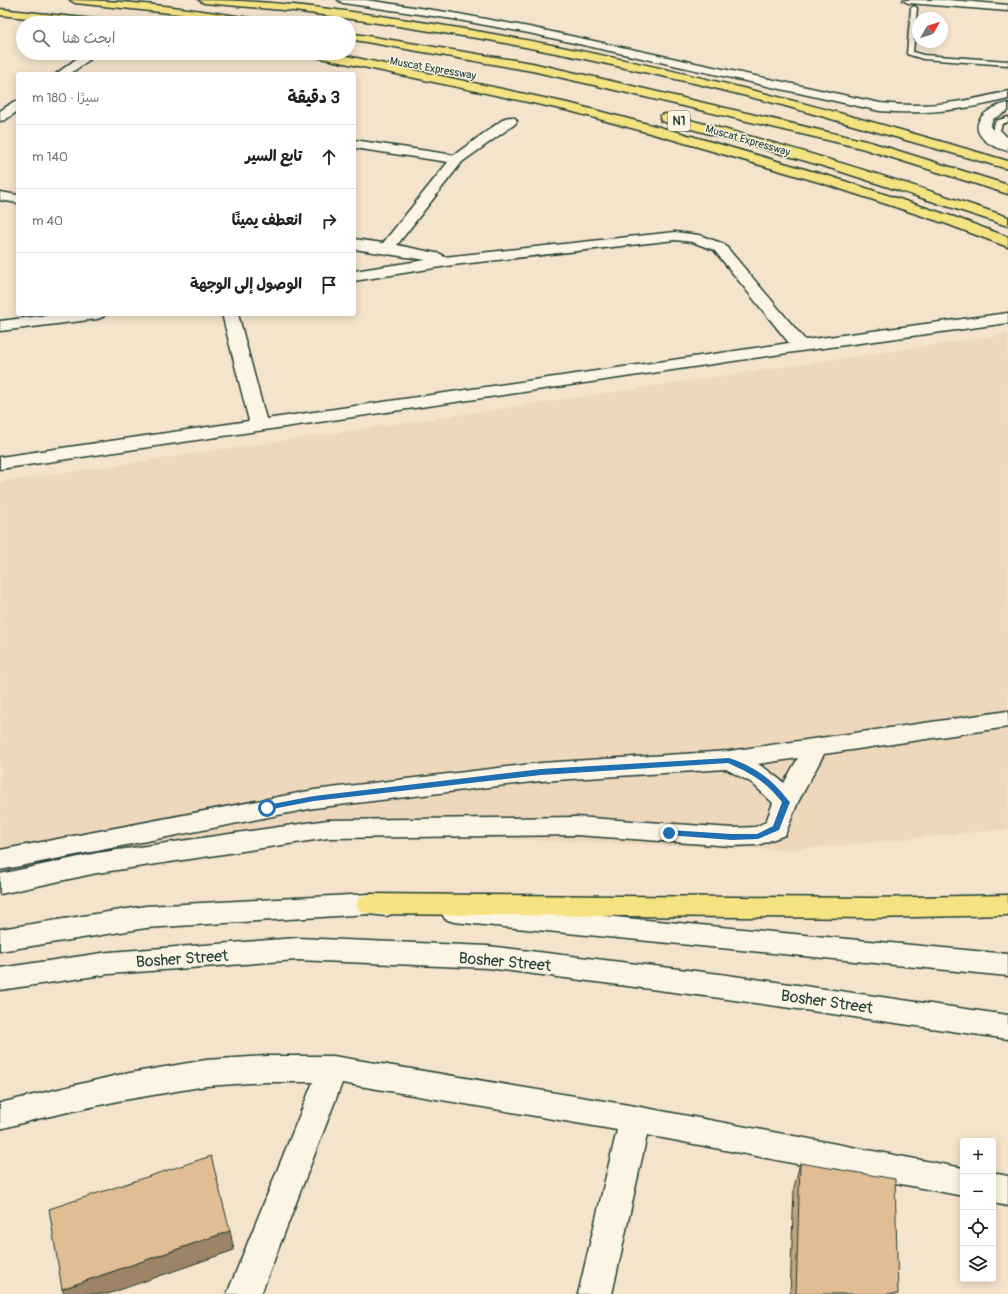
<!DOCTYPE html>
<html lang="ar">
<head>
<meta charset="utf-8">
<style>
  body { margin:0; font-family:Pangolin,"Playpen Sans Arabic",sans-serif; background:#f6f6f6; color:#222; direction:rtl }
  .controls { position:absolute; right:12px; bottom:12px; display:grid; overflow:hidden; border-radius:4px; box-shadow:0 2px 10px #0003 }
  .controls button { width:36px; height:36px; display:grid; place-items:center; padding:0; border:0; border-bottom:1px solid #e0e0e0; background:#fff; color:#222; font:20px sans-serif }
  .compass { position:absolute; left:912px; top:12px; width:36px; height:36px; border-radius:50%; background:#fff; box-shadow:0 2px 10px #0003; rotate:51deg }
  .stop { position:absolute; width:12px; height:12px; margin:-9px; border:3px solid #1f6fb2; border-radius:50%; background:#fff }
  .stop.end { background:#1f6fb2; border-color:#fff; box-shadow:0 1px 4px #0008 }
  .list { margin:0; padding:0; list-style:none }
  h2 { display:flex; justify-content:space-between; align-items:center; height:52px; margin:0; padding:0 16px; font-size:17px }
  h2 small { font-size:13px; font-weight:400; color:#767676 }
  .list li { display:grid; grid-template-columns:26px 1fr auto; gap:12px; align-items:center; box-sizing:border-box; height:64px; padding:0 16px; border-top:1px solid #e0e0e0 }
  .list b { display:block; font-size:15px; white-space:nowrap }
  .list em { font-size:13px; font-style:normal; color:#767676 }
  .icon { flex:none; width:22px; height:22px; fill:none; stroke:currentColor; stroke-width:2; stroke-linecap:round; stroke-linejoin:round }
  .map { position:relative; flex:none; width:1008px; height:1294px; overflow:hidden; direction:ltr }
  .search { position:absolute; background:#fff; box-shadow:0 2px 10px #0003; left:16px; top:16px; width:340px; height:44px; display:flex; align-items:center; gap:10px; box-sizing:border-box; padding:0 14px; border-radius:22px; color:#767676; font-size:15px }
  .panel { position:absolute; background:#fff; box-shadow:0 2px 10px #0003; left:16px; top:72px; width:340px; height:244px; border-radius:4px; direction:rtl }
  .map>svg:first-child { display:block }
  .built { fill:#eed8bb }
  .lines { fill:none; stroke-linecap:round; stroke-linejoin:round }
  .lane-casing { stroke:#1f3d34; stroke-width:3 }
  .street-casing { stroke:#1f3d34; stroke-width:3 }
  .secondary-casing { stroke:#1f3d34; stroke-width:3 }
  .highway-casing { stroke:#1f3d34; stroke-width:3 }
  .lane { fill:#fcf5e5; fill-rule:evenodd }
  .street { fill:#fcf5e5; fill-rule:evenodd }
  .secondary { fill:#fcf5e5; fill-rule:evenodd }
  .highway { fill:#f5e382; fill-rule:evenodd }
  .wall { fill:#c1a37e; stroke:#1f3d34 }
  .shaded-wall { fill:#9d8466; stroke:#1f3d34 }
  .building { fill:#e0bd92; stroke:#1f3d34 }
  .route { fill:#1f6fb2 }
  .labels { text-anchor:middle; stroke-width:3; stroke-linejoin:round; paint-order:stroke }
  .far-street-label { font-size:11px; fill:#1f3d34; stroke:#fcf5e5 }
  .shield { fill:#fcf5e5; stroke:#617469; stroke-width:1 }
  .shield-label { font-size:12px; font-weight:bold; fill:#1f3d34 }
  .near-street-label { font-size:16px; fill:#1f3d34; stroke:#fcf5e5 }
</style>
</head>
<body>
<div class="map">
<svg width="1008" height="1294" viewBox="0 0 1008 1294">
  <rect width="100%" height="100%" fill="#f4e4cc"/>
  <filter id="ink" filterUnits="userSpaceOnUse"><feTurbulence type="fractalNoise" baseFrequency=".025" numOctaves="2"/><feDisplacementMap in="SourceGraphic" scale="8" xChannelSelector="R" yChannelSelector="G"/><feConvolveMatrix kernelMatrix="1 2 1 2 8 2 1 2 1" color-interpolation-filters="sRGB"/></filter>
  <g filter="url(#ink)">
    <polygon class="built" points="1008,334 1008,829 791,850 367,834 0,891 0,482"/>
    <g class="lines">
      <g class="lane-casing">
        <g id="lane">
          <polygon points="914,6 917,8 913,52 923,55 1008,61 1008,65 923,59 907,54 911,8"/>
          <polygon points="1008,117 1008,122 1002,124 1000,130 1008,138 1008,144 998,139 992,130 996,121"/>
        </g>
      </g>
      <g class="street-casing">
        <g id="street">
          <polygon points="903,0 949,0 1008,5 1008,11 908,3"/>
          <polygon points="84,53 98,53 70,74 56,74"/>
          <polygon points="18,101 18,111 5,120 0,121 0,111 13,102"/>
          <polygon points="510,117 515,118 517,121 515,124 462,162 397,245 441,254 444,257 675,232 699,235 724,244 805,340 1008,313 1008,323 801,351 0,469 0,457 249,421 222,314 238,314 266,419 789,343 714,250 692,242 675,240 453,265 354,281 354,271 426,260 354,249 354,239 383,243 448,162 354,148 354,140 454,155 505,118"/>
          <polygon points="0,192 18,195 18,203 0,200"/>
          <polygon points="57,314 105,314 103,317 97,319 0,331 0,321"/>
          <path d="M1008,711V727L824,754L798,802L785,835L758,845L732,846L576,835L328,838L97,873L0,894V874L97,853L328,820L576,817L732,828L755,827L766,822L773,803L752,783L726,769L541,781L314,808L0,870V850L314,790L541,763L729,751ZM798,758L784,783L769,771L758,764Z"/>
          <polygon points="266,1056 333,1056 635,1106 963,1168 963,1196 647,1135 612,1294 578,1294 617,1130 342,1083 261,1294 227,1294 313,1082 266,1082 206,1086 118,1101 37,1119 0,1129 0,1103 118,1075 206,1060"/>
          <polygon points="993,1173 1008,1176 1008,1206 993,1203"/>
        </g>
      </g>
      <g class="secondary-casing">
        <g id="secondary">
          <path d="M338,0H366L453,13L529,27L880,103C927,108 962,103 1008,91V99C965,110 924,115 880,111L529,33L453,19L343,3Z"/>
          <path d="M1008,103V111L993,119L990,126L995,134L1008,142V151C968,141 967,113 1008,103Z"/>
          <polygon points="369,894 386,896 395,899 399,906 395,913 386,916 369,914 146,928 0,951 0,929 146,906"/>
          <polygon points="454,902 1008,954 1008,976 454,922 445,919 441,912 445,905"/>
          <polygon points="297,938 488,946 720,974 1008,1015 1008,1039 720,998 488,968 297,960 109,974 0,990 0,968 109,952"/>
        </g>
      </g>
      <g class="highway-casing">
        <g id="highway">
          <path d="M70,0C134,0 198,10 262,20L266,21L268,23H239L188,15L75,3Z"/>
          <path d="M199,0C278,0 356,12 434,24C629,55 819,105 1008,161V169L782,105L698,84L571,56L489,40L365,21L294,11L204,3Z"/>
          <polygon points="0,9 102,20 106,21 108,23 71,23 0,15"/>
          <polygon points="349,33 532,63 598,78 870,142 1008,185 1008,194 861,148 598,86 532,71 349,39"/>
          <polygon points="310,53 333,53 572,104 674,131 832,177 957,218 1008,237 1008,247 947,224 822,183 664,137 570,111 316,57 312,56"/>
          <path d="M666,114C782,143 895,179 1008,217V226L833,169L748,144L661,121L660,118L661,115Z"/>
          <polygon points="369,894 872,898 1008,895 1008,915 872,918 369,914 360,911 356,904 360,897"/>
        </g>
      </g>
      <use href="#lane" class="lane"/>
      <use href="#street" class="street"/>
      <use href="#secondary" class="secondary"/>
      <use href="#highway" class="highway"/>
    </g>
    <polygon class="wall" points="800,1163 898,1294 790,1294 794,1188"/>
    <polygon class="shaded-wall" points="230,1231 234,1250 108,1294 64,1294 62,1289"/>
    <g class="building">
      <polygon points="211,1156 230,1231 62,1289 49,1209"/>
      <polygon points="800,1163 895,1179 898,1294 796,1294"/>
    </g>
  </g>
  <path class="route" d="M729,758C754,766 773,780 788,800L790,802L779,830L758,839L732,840L667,835L666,833L669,830L732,834H757L773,826L782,802C765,781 752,774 728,763L541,775L314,801L267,810L263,808L267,805L314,796L541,769Z"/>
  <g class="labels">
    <g class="far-street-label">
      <text transform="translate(433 68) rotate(10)" y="4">Muscat Expressway</text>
      <text transform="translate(748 140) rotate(16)" y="4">Muscat Expressway</text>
    </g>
    <rect class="shield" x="668" y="111" width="22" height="20" rx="3"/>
    <g class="shield-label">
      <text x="679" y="125">N1</text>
    </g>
    <g class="near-street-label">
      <text transform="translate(182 958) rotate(-4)" y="6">Bosher Street</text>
      <text transform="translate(505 961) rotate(5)" y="6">Bosher Street</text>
      <text transform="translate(827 1001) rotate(8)" y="6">Bosher Street</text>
    </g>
  </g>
</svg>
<div class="controls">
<button>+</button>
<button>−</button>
<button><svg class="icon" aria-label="locate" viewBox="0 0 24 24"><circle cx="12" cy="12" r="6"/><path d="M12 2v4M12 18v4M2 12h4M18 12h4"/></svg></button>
<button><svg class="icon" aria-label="layers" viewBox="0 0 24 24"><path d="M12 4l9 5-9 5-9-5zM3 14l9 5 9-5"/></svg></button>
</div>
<svg class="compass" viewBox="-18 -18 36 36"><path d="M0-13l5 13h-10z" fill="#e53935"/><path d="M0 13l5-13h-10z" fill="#767676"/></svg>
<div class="stop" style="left:267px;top:808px"></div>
<div class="stop end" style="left:669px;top:833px"></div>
<div class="search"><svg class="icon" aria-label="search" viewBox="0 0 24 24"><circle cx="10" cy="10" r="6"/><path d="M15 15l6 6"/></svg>ابحث هنا</div>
<section class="panel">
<h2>3 دقيقة<small>سيرًا · 180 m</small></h2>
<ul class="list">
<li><svg class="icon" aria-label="ahead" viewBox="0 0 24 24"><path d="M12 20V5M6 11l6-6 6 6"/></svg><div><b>تابع السير</b></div><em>140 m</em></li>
<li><svg class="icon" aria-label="right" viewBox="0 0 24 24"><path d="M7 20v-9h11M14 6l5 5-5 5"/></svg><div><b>انعطف يمينًا</b></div><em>40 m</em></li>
<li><svg class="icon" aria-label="arrive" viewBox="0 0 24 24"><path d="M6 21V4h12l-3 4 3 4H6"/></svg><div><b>الوصول إلى الوجهة</b></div></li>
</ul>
</section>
</div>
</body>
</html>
